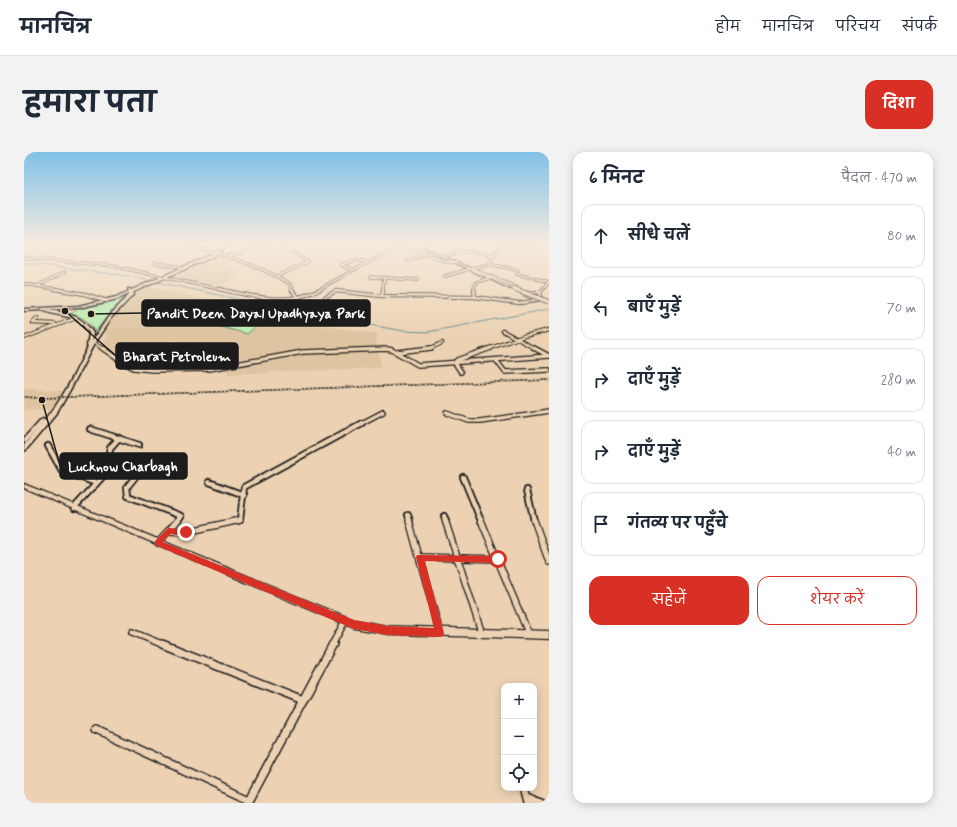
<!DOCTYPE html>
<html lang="hi">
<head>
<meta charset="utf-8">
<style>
  body { margin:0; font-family:Mynerve,"Playpen Sans Deva",sans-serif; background:#f2f2f3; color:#1f2937 }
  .controls { position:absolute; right:12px; bottom:12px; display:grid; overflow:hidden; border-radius:8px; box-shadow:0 2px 10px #0003 }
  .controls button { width:36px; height:36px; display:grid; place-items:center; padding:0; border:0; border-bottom:1px solid #e0e1e3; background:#fff; color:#1f2937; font:20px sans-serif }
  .stop { position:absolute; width:12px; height:12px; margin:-9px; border:3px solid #d93025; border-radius:50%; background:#fff }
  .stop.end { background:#d93025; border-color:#fff; box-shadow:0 1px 4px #0008 }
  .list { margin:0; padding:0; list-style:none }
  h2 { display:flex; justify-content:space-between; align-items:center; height:52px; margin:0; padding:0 16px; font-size:17px }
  h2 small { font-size:13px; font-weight:400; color:#747a83 }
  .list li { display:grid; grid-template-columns:26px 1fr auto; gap:12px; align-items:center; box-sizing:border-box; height:64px; margin:0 8px 8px; padding:0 8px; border:1px solid #e0e1e3; border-radius:12px }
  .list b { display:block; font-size:15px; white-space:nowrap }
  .list em { font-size:13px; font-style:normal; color:#747a83 }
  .actions { display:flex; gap:8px; padding:12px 16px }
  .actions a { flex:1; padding:9px 0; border:1px solid #d93025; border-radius:12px; text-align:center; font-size:14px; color:#d93025 }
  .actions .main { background:#d93025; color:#fff }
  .icon { flex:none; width:22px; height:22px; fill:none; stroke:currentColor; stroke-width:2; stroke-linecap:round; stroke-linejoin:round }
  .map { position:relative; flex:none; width:525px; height:651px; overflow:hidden; border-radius:12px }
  header { display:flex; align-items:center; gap:24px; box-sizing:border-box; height:56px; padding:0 20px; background:#fff; border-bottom:1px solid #e0e1e3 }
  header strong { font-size:19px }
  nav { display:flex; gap:22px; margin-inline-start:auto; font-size:14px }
  .intro { display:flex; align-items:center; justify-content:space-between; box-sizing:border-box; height:96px; padding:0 24px }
  h1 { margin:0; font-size:28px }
  .button { padding:10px 18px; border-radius:12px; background:#d93025; color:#fff; font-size:14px; font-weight:700 }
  main { display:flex; gap:24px; padding:0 24px }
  aside { flex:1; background:#fff; border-radius:12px; box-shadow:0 2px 10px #0003 }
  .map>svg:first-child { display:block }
  .built { fill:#dec4a0 }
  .green { fill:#b7ecae; stroke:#6a8465 }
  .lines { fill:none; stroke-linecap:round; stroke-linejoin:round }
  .stream { stroke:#5d8a96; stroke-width:1 }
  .minor-far5-casing { stroke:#1c1c1c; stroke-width:3.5 }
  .minor-far4-casing { stroke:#1c1c1c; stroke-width:4.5 }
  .minor-far3-casing { stroke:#1c1c1c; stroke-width:6 }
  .minor-far2-casing { stroke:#1c1c1c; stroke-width:8 }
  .minor-far1-casing { stroke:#1c1c1c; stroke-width:8 }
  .minor-casing { stroke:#1c1c1c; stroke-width:10 }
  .tertiary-casing { stroke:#1c1c1c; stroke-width:2.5 }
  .secondary-casing { stroke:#1c1c1c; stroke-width:3 }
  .primary-casing { stroke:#1c1c1c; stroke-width:3 }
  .minor-far5 { stroke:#ecd2b3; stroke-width:2 }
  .minor-far4 { stroke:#ecd2b3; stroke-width:2.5 }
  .minor-far3 { stroke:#ecd2b3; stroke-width:3.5 }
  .minor-far2 { stroke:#ecd2b3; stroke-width:4.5 }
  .minor-far1 { stroke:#ecd2b3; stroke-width:5.5 }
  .minor { stroke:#ecd2b3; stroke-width:7 }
  .tertiary { fill:#ecd2b3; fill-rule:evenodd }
  .secondary { fill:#ecd2b3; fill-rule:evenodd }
  .primary { fill:#ecd2b3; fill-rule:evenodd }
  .rail-casing { stroke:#1c1c1c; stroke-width:1.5 }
  .rail { stroke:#ecd2b3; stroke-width:1; stroke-dasharray:2; stroke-linecap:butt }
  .tertiary-bridge-far1-casing { stroke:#1c1c1c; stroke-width:4; stroke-linecap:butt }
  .tertiary-bridge-casing { stroke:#1c1c1c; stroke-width:5.5; stroke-linecap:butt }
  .tertiary-bridge-far1 { stroke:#ecd2b3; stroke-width:2.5 }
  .tertiary-bridge { stroke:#ecd2b3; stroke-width:3.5 }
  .route { fill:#d93025 }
  .leader { fill:none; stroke:#1c1c1c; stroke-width:1.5 }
  .callout-dot { fill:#1c1c1c; stroke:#ecd2b3; stroke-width:1.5 }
  .callout { fill:#1c1c1c; stroke:#1c1c1c; stroke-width:1.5 }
  .callout-label { font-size:14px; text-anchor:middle; font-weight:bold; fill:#fff }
</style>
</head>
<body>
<header>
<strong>मानचित्र</strong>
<nav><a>होम</a><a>मानचित्र</a><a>परिचय</a><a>संपर्क</a></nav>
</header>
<div class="intro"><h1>हमारा पता</h1><a class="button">दिशा</a></div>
<main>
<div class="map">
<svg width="525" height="651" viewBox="0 0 525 651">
  <rect width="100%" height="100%" fill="#ecd2b3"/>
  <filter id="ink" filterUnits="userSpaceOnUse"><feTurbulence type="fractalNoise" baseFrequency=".025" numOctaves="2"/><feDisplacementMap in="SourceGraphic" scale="8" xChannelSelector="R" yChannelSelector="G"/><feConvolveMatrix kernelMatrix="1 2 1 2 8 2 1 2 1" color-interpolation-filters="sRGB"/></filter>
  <g filter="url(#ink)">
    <g class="built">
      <polygon points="196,102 212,108 203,112 218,120 194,135 146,125"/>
      <polygon points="124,135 242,160 256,166 354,182 352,189 352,196 280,198 204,213 159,216 162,206 150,200 155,190 146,188 137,194 130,193 110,213 101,209 78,192 83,183 80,180 90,164 113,141"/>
      <polygon points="354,198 358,216 205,222 200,217 285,201"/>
      <polygon points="0,237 3,237 42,239 32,257 0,258"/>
    </g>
    <g class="green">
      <path d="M100,145H103L87,159L71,180C66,169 57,164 46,162L54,157L75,153Z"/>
      <polygon points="194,154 243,165 223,182 172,168"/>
    </g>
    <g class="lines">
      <polyline class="stream" points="0,111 105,124 288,163 380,179 404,180 525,157"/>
      <g class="minor-far5-casing">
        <g id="minor-far5">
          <path d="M158,92C196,101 232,112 266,132L268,138"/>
          <polyline points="251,92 265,98 284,110 253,124"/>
          <polyline points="372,92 378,94"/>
          <polyline points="425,92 440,100"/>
          <polyline points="439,92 447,93"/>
          <polyline points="478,92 509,93"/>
          <polyline points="396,93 408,92"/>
          <polyline points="377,95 425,110 432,110"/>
          <polyline points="204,104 217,101 230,95 252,92"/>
          <polyline points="419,104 447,99 471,104"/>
          <polyline points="0,106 89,114 199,138"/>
          <polyline points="383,109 401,103"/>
          <polyline points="131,111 157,115"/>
          <polyline points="464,112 494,118 493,122 525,130"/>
          <polyline points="449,117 496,137"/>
          <polyline points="330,118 317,113 331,108 345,110"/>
          <polyline points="421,124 464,112 478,92"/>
          <polyline points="347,125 394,128"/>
          <polyline points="0,132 38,138"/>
          <polyline points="13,134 41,120"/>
          <polyline points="294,138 333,116 377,95 380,92"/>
          <polyline points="359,138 360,126"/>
          <polyline points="450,138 451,131 465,126"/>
          <polyline points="518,138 525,130"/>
        </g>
      </g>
      <g class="minor-far4-casing">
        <g id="minor-far4">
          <polyline points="31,137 61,142 83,149"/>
          <path d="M195,137C227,144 265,155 296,137"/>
          <polyline points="267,137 274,146"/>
          <polyline points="450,137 451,145"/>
          <polyline points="501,141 516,140 519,137"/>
          <polyline points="499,142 513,148"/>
          <polyline points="358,144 359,137"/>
          <polyline points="301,145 312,139 358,144 451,145 495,151 511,149 517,146 516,140"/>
          <polyline points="14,166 9,171 31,172"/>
          <polyline points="479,179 512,197"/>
          <polyline points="0,186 52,166"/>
          <polyline points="69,190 79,197"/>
          <polyline points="399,197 407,196 418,191"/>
          <polyline points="464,197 500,184 525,178"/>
        </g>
      </g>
      <g class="minor-far3-casing">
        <g id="minor-far3">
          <polyline points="78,196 98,210 110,216 128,218 185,217 279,200 363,197 368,198 394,213 525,204"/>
          <polyline points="510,196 525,204"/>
          <polyline points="373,200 407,196"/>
          <polyline points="472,208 481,220 525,218"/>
          <polyline points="437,220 431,211 433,208 467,196"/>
          <polyline points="423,261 445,269 456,269 525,259"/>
          <polyline points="336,272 359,260"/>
        </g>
      </g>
      <g class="minor-far2-casing">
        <g id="minor-far2">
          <polyline points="66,277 115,293"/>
          <polyline points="24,294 38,319 72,331"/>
          <polyline points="439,325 457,369"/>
          <polyline points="185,330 220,343"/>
          <polyline points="503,338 510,369"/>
          <polyline points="50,356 81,322 86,296 95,286"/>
          <polyline points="384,363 386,369"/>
          <polyline points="420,364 422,369"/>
          <polyline points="153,369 157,364 104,344 103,335 125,308 155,318"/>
          <polyline points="212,369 216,368 220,335 338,271"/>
        </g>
      </g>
      <g class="minor-far1-casing">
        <g id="minor-far1">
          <polyline points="385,368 416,481"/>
          <polyline points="421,368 458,482"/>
          <polyline points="457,368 505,483"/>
          <polyline points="510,368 525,410"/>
          <polyline points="144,379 162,380 216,368"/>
          <polyline points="134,391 154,368"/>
          <polyline points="396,405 474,407"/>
          <polyline points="108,480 140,493"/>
          <polyline points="308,493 321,469"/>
        </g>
      </g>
      <g class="minor-casing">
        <g id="minor">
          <polyline points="138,492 279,548"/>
          <polyline points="73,578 225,648"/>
          <polyline points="499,636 503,651"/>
          <polyline points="502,646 517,651"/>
          <polyline points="224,651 309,492"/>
        </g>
      </g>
      <g class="tertiary-casing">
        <g id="tertiary">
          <polygon points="391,92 393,92 489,136 487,137"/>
          <polygon points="0,332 330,468 364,474 525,479 525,487 364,482 330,476 0,336"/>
        </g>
      </g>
      <g class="secondary-casing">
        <path id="secondary" d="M104,137H106L110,142L87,166L71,190L46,238L33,261L2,298L0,299V293L12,279L2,290L0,291V286L17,267L19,266L21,268C40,246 51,220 64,195L63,194L65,181C51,159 37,167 18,158L20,157C41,161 57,162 69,181L68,189L85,164L106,142Z"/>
      </g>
      <g class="primary-casing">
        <polygon id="primary" points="203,92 206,92 188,105 94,147 54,156 0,159 0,157 54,154 92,145 186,103"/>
      </g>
      <use href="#minor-far5" class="minor-far5"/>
      <use href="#minor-far4" class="minor-far4"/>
      <use href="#minor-far3" class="minor-far3"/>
      <use href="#minor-far2" class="minor-far2"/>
      <use href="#minor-far1" class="minor-far1"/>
      <use href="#minor" class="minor"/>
      <use href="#tertiary" class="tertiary"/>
      <use href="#secondary" class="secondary"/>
      <use href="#primary" class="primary"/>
      <g class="rail-casing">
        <polyline id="rail" points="0,245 17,246 525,228"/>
      </g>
      <use href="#rail" class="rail"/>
      <g class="tertiary-bridge-far1-casing">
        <polyline id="tertiary-bridge-far1" points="488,136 494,138"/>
      </g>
      <g class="tertiary-bridge-casing">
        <polyline id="tertiary-bridge" points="491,137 525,150"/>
      </g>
      <use href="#tertiary-bridge-far1" class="tertiary-bridge-far1"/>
      <use href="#tertiary-bridge" class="tertiary-bridge"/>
    </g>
  </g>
  <linearGradient id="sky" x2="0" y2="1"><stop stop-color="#81c1e8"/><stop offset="0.5" stop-color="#f6ebdd"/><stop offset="1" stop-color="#f6ebdd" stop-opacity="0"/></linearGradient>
  <rect width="525" height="183" fill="url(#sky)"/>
  <polygon class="route" points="144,376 162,377 166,380 162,384 146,382 139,390 330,468 364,474 410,476 392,405 393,403 474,404 478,407 474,411 401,409 420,481 419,484 416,485 364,483 330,477 131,393 131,389"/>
  <path class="leader" d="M67 162L118 161M41 159L92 204M18 248L36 314"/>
  <g class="callout-dot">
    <circle cx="67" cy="162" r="4"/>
    <circle cx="41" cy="159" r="4"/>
    <circle cx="18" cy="248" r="4"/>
  </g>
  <g class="callout">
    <rect x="118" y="148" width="228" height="26" rx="4"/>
    <rect x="92" y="191" width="122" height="26" rx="4"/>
    <rect x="36" y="301" width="127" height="26" rx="4"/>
  </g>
  <g class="callout-label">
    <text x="232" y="166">Pandit Deen Dayal Upadhyaya Park</text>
    <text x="153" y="209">Bharat Petroleum</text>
    <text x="99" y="319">Lucknow Charbagh</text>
  </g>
</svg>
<div class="controls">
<button>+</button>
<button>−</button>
<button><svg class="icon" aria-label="locate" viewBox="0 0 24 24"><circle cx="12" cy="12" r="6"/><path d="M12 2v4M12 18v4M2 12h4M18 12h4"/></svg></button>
</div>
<div class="stop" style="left:474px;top:407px"></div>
<div class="stop end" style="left:162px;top:380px"></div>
</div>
<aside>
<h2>6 मिनट<small>पैदल · 470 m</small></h2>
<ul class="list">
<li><svg class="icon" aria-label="ahead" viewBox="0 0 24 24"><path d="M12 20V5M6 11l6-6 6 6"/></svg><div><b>सीधे चलें</b></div><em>80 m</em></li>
<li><svg class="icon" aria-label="left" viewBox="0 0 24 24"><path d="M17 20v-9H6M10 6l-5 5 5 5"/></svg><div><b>बाएँ मुड़ें</b></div><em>70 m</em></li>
<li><svg class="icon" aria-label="right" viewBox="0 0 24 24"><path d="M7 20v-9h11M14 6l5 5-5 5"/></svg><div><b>दाएँ मुड़ें</b></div><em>280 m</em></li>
<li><svg class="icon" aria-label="right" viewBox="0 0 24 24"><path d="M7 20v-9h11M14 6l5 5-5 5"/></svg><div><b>दाएँ मुड़ें</b></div><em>40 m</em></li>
<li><svg class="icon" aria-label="arrive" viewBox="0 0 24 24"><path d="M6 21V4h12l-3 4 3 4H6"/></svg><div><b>गंतव्य पर पहुँचे</b></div></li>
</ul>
<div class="actions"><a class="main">सहेजें</a><a>शेयर करें</a></div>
</aside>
</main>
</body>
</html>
